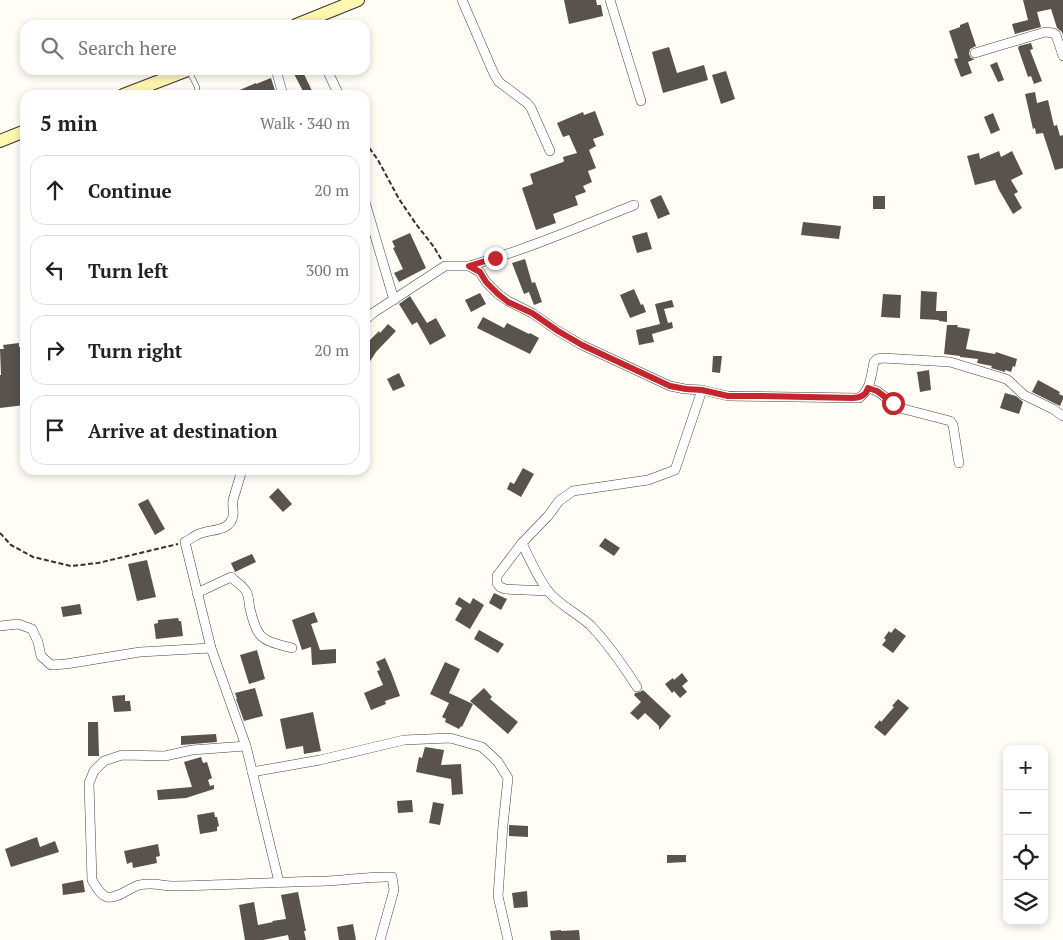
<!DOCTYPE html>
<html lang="en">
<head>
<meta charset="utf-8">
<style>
  body { margin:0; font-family:"PT Serif",serif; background:#f2f2f2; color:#222 }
  .controls { position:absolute; right:15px; bottom:15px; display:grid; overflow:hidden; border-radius:10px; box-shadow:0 2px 8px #0003 }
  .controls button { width:45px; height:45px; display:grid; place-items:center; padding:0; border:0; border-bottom:1px solid #e0e0e0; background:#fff; color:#222; font:25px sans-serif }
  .stop { position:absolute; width:15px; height:15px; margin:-11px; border:4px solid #c4262e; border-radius:50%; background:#fff }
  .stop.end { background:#c4262e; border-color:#fff; box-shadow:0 1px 5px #0008 }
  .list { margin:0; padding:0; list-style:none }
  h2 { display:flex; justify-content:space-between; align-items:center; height:65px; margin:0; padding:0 20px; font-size:21px }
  h2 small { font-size:16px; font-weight:400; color:#767676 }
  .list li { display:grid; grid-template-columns:32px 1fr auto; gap:15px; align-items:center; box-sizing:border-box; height:70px; margin:0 10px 10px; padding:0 10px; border:1px solid #e0e0e0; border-radius:15px }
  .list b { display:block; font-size:19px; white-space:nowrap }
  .list em { font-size:16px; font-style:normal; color:#767676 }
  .icon { flex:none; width:28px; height:28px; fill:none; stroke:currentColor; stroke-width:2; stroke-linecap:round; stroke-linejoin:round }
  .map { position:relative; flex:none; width:1063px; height:940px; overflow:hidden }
  .search { position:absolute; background:#fff; box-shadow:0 2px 8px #0003; left:20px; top:20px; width:350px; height:55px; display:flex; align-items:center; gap:12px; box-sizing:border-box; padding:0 18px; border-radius:15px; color:#767676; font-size:19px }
  .panel { position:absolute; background:#fff; box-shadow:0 2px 8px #0003; left:20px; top:90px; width:350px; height:385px; border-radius:15px }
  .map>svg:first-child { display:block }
  .building { fill:#5a524d }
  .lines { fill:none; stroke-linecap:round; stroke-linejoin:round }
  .service-casing { stroke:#444; stroke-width:5.5 }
  .minor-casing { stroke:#444; stroke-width:10 }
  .secondary-casing { stroke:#333; stroke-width:14 }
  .path { stroke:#333; stroke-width:2; stroke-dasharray:5 2.5; stroke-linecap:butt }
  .service { stroke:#fff; stroke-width:4.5 }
  .minor { stroke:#fff; stroke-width:9 }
  .secondary { stroke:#fff6b0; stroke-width:12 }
  .route { stroke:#c4262e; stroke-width:6 }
</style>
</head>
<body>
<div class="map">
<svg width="1063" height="940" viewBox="0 0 1063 940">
  <rect width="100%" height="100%" fill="#fffdf5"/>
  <g class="building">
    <polygon points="564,0 596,0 597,5 601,5 603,16 569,24"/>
    <polygon points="1023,0 1063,0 1063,36 1062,32 1057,28 1051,9 1037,12 1041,27 1015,34 1012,24 1028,20"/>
    <polygon points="968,22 976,46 970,49 969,54 971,58 975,59 968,62 972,73 961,77 954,59 958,58 949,31 960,27 960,25"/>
    <polygon points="1031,43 1033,49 1030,50 1042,81 1034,84 1031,76 1028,77 1018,48 1019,46"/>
    <polygon points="669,47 677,73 704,65 708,80 663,93 652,52"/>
    <polygon points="997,62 1004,80 998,82 990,65"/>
    <polygon points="292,70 302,70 314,95 305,95"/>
    <polygon points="726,71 735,99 721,104 712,75"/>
    <polygon points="271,78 276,94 273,95 228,95 256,83 256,84"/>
    <polygon points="1035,92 1037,103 1048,100 1054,126 1057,125 1060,136 1063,135 1063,168 1055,170 1043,133 1036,134 1035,128 1033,129 1025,94"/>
    <polygon points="595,111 604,135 593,139 596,146 589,150 596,168 588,171 592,182 583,186 586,192 575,196 578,205 553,214 556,223 536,230 522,188 533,184 530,174 563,162 564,161 563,157 577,153 569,135 563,137 557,123 583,112 584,115"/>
    <polygon points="993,113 1000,130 991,134 984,117"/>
    <polygon points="999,151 1001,157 1012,151 1023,174 1011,180 1018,192 1014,194 1022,208 1013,214 999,190 995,180 975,185 967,156 979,153 980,159"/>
    <polygon points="661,195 670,214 658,219 650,200"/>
    <rect x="873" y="196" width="12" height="13"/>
    <polygon points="803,222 841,226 839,239 801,235"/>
    <polygon points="647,232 652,249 637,253 632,236"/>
    <polygon points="410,233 426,268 399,282 394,273 403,269 393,248 395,247 392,241"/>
    <polygon points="525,259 532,283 535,282 542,302 534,305 529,292 524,294 512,263"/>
    <polygon points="634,289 641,305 643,304 646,312 630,318 620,295"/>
    <polygon points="921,291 937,292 936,311 947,311 947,322 939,321 939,320 920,319"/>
    <polygon points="480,293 486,304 471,312 465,300"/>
    <polygon points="883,294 901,295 900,318 881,317"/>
    <polygon points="410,296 427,323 436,318 446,336 430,345 417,322 412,325 399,304"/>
    <polygon points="672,300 674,307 664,309 668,323 672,322 673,328 652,334 654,342 639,345 636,330 660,324 655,304"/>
    <polygon points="483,317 504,328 507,323 529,334 530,333 539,338 530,354 477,328"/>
    <polygon points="388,324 396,331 376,352 365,369 365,345 379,331 380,333"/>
    <polygon points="947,325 958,325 957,327 970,329 966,349 995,354 996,352 1017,359 1015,367 1013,366 1011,372 1005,370 1005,372 991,368 992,366 977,363 978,359 960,357 960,356 944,354"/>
    <polygon points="19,343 19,347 25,346 25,405 0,408 0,375 1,375 0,349 4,349 3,345"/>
    <polygon points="713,356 722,356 720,373 712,372"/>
    <polygon points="929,370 931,390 920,392 917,372"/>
    <polygon points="399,373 405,386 393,391 387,379"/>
    <polygon points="1038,380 1060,392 1059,394 1063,396 1063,399 1060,406 1032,392"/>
    <polygon points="1005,393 1016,396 1023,402 1019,414 1000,408"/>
    <polygon points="523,468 534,474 521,497 507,489 510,482 514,484"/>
    <polygon points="278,488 292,504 283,512 269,497"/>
    <polygon points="148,499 165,529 155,535 138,504"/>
    <polygon points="605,538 620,548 614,556 599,546"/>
    <polygon points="252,554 256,562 235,572 231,563"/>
    <polygon points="147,560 156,597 137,601 128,564"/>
    <polygon points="494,593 507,599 501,610 489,603"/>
    <polygon points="459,597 470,604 473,598 484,605 470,629 455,620 462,608 455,604"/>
    <polygon points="80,604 82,614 63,617 61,607"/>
    <polygon points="314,612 318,622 311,624 320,650 336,649 336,663 312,665 311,647 302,650 292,620"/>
    <polygon points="178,618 179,621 181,621 183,636 156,639 154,624 158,623 158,620"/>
    <polygon points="895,628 906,636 893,653 882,645 886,640 884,638 889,631 891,633"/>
    <polygon points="479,630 504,644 498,653 474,639"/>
    <polygon points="257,650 265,679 249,684 240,655"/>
    <polygon points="385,658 392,674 400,696 385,701 386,704 371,710 364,693 383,685 377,671 380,670 376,662"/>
    <polygon points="445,662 460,669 449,693 473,704 462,727 461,726 459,729 445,722 446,719 442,717 449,703 430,694"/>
    <polygon points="682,673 688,681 682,686 687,692 680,698 674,691 672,693 665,684 673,678 674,680"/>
    <polygon points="255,688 263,716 244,721 236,699 237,699 235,693"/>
    <polygon points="484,688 492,697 490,699 518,722 508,734 470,701"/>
    <polygon points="643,690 671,716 659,730 659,726 645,713 638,720 630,713 641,702 634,695 635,693 640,692"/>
    <polygon points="125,695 125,701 130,701 131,711 114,712 112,696"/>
    <polygon points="898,699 909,708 885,736 874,727 880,720 881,722 894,707 892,706"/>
    <polygon points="313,712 321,751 304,754 303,746 286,749 280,719"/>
    <polygon points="88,722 98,722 99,756 88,756"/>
    <polygon points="216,734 217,742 181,745 181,736"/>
    <polygon points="425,747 444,750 441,765 461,764 463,794 452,795 451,779 416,772 419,757 422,758"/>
    <polygon points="201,757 203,763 207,762 212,778 208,780 210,786 214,785 214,789 186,798 158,800 157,790 192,787 184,762"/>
    <polygon points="412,800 413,812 398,813 397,801"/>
    <polygon points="433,802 444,804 440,825 429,823"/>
    <polygon points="214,812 215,817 217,817 219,826 217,827 217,831 200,834 197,815"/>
    <polygon points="509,825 528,826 528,837 509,836"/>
    <polygon points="37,837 40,847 55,841 59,852 11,867 5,849"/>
    <polygon points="158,844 160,856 156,857 157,863 133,868 132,862 127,864 124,851"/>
    <polygon points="667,855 686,855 686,862 667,863"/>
    <polygon points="83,880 85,892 63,895 62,884"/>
    <polygon points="527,891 528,907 514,908 512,893"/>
    <polygon points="298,892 306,931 304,931 306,940 289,940 288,935 263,940 245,940 239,905 254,902 258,925 273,922 272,921 286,919 281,895"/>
    <polygon points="353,924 356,940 339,940 337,927"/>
    <polygon points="561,930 561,931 579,930 580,940 551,940 550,931"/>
  </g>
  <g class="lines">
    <g class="service-casing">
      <g id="service">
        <polyline points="189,71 197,87 197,95"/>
        <polyline points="149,87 154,95"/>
      </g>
    </g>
    <g class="minor-casing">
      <g id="minor">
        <polyline points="462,0 494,74 499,82 527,103 531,108 550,151"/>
        <polyline points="610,0 641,101"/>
        <polyline points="975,53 1045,32 1053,33 1056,35 1063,56"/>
        <polyline points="276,70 283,95"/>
        <polyline points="327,70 339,95"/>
        <polyline points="365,202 394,300"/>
        <path d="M469,266C525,250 579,227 634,205"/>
        <path d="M365,320L373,313L445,266H469L480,272L486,282L498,294L508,301L532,313L558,331L582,345L670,386L685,389L702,390L728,396L859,398C871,390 871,375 874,362L877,359L883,358L950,362L1003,378L1008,380L1024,395L1053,409L1063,416"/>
        <polyline points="868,388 877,391 900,408 950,421 953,425 959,463"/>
        <path d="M242,470L233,500C232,506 234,511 233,516C230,532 210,529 199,534C194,536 189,540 185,542L211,648L246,746L279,882"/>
        <path d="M522,543C529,558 538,578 548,591C559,605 577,613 590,625C607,642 624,667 637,687"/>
        <polyline points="548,591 505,589 500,587 497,583 497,576 522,543 548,516 559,501 573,491 648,480 675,470 702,390"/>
        <path d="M197,593L231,577C236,582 245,587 247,593C249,598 249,604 250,609C258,641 262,640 292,648"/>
        <polyline points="0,626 18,624 32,629 38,642 41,656 51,665 66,664 140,652 211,648"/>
        <path d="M246,746L192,750L165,756L122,755L104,761L94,771L89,783L92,880C96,886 100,895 107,897C118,899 129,888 139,885C143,884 147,884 151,884C158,884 166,886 174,886C225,885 276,882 327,881C349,880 370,876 392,877L394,890L380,940"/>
        <polyline points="252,772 320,760 404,740 450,738 482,747 498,762 508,778 503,825 498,896 508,940"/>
      </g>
    </g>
    <g class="secondary-casing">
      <g id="secondary">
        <polyline points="296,25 358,0"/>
        <polyline points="123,95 188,70"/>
        <polyline points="0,141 25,131"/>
      </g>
    </g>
    <g class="path">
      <polyline points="365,142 378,160 399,199 416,224 434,247 441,259"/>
      <polyline points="0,533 11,545 33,557 71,566 98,563 178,544"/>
    </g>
    <use href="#service" class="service"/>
    <use href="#minor" class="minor"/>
    <use href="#secondary" class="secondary"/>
  </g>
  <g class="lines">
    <path class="route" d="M495,258L469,266L480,272L486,282L498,294L508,302L532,313L558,331L582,345L670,386L686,389L702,390L728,396H760L852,398C860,398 866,396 868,388L877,391L893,403"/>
  </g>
</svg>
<div class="controls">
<button>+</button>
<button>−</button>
<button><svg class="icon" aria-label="locate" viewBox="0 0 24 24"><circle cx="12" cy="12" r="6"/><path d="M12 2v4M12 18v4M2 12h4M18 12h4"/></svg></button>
<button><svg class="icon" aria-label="layers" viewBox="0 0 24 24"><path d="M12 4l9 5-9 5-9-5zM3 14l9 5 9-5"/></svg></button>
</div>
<div class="stop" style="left:893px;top:403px"></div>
<div class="stop end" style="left:495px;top:258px"></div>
<div class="search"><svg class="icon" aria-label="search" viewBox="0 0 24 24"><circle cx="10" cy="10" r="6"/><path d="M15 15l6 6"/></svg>Search here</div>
<section class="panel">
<h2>5 min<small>Walk · 340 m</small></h2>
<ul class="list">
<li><svg class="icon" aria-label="ahead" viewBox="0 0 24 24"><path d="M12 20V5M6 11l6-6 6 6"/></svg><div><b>Continue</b></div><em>20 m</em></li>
<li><svg class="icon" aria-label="left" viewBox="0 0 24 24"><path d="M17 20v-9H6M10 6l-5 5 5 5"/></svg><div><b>Turn left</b></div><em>300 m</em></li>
<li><svg class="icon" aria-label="right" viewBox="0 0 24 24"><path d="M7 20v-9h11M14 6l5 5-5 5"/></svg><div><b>Turn right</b></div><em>20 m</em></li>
<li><svg class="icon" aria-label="arrive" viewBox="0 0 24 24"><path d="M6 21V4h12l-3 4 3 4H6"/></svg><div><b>Arrive at destination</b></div></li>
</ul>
</section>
</div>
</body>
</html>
